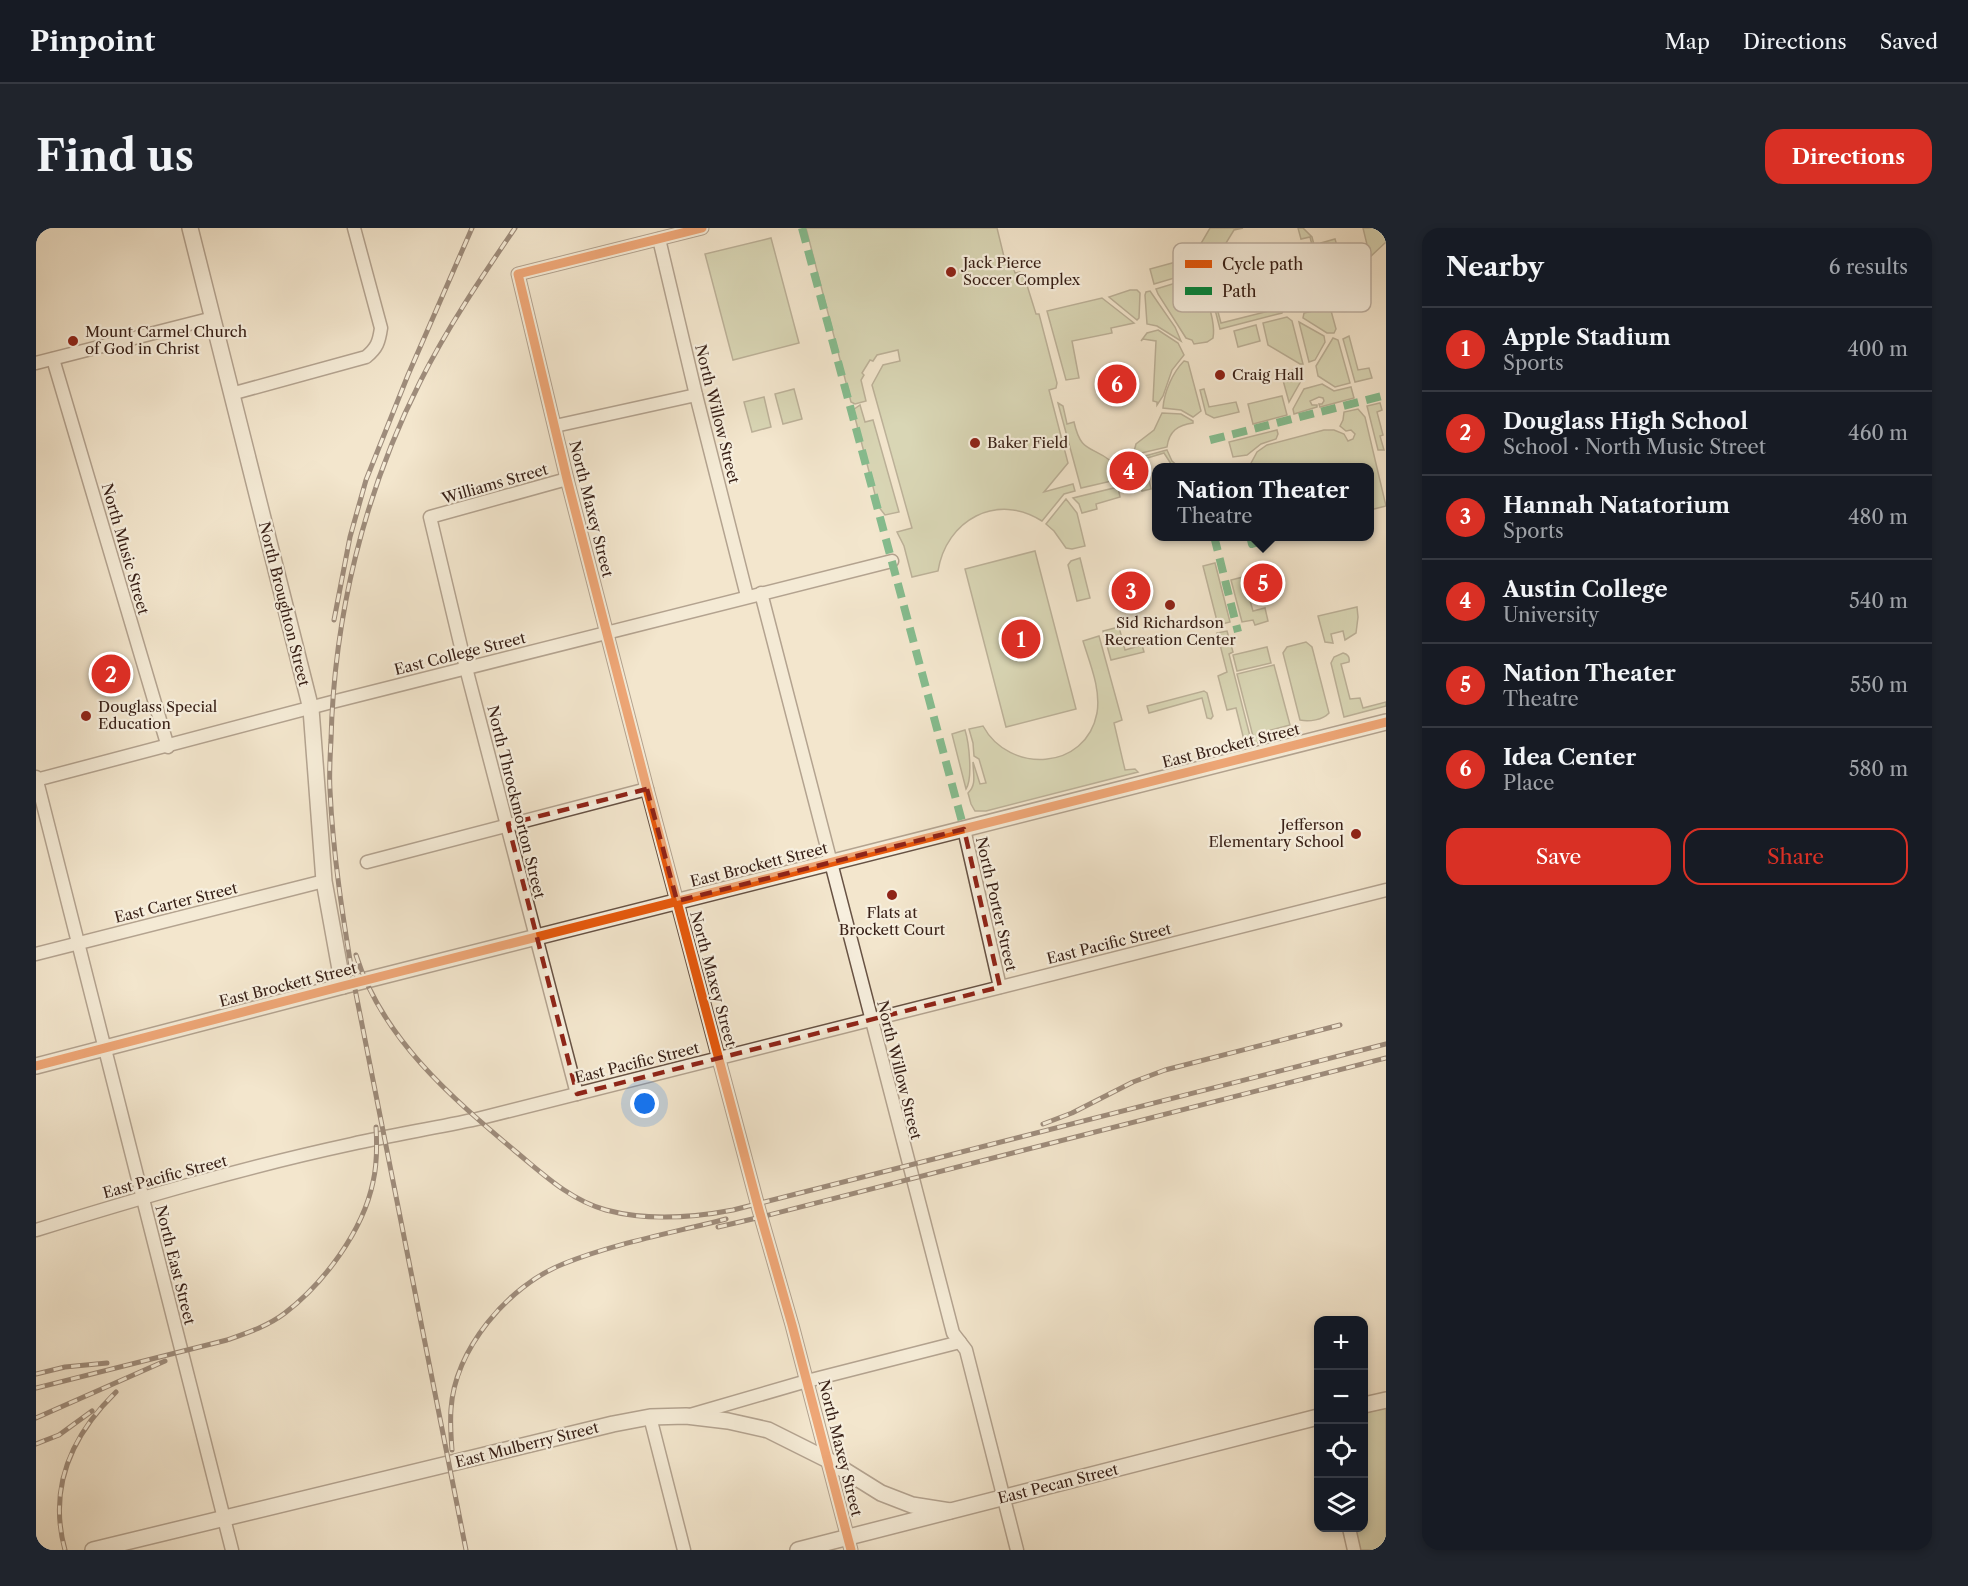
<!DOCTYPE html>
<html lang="en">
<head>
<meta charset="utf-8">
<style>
  body { margin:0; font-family:"Libre Caslon Text",serif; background:#20242c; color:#f1f3f6 }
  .controls { position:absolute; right:18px; bottom:18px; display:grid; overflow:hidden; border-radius:12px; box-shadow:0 3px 9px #0003 }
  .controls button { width:54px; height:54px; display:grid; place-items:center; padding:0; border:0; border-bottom:2px solid #363941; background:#171b24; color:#f1f3f6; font:30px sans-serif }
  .you { position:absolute; left:609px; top:876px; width:21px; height:21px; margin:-15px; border:4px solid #fff; border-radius:50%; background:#1a73e8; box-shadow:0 0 0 9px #1a73e833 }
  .badge { display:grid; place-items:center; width:39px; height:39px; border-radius:50%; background:#d93025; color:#fff; font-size:20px; font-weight:700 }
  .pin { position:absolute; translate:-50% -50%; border:3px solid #fff; box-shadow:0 2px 6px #0006 }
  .popup { position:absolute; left:1116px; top:235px; width:222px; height:78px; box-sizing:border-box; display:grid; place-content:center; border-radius:12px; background:#171b24; filter:drop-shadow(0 2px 4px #0005); font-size:20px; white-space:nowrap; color:#9ea1a6 }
  .popup b { font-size:22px; color:#f1f3f6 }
  .popup::after { content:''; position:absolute; left:50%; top:100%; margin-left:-12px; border:12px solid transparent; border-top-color:#171b24 }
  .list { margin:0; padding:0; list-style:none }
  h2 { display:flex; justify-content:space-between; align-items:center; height:78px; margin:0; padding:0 24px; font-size:26px }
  h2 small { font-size:20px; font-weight:400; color:#9ea1a6 }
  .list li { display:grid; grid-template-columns:39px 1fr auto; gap:18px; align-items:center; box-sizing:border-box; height:84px; padding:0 24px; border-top:2px solid #363941 }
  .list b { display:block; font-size:22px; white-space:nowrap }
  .list p { margin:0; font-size:20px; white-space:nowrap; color:#9ea1a6 }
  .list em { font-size:20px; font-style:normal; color:#9ea1a6 }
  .actions { display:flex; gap:12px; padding:18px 24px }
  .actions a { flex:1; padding:14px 0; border:2px solid #d93025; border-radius:18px; text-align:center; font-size:21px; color:#d93025 }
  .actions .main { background:#d93025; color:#fff }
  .icon { flex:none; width:33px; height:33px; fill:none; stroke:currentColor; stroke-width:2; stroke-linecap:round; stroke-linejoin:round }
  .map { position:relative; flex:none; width:1350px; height:1322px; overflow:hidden; border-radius:18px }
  header { display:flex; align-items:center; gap:36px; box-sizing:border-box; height:84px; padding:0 30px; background:#171b24; border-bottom:2px solid #363941 }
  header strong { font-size:28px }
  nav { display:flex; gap:33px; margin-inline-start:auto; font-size:21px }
  .intro { display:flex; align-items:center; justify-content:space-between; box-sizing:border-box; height:144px; padding:0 36px }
  h1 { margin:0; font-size:42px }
  .button { padding:15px 27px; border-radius:18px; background:#d93025; color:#fff; font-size:21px; font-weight:700 }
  main { display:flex; gap:36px; padding:0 36px }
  aside { flex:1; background:#171b24; border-radius:18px; box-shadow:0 3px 9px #0003 }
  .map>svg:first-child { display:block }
  .green { fill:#bbc498; stroke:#7a7258; stroke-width:1.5 }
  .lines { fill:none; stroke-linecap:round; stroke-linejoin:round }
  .minor-casing { stroke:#675244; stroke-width:15 }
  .tertiary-casing { stroke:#675244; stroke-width:18 }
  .minor { stroke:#f7efde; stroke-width:12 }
  .tertiary { stroke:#f7efde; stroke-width:15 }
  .rail-casing { stroke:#382017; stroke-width:5 }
  .rail { stroke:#f7efde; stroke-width:3; stroke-dasharray:9; stroke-linecap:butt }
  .quiet { stroke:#00873e; stroke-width:8; stroke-dasharray:15 8; stroke-linecap:butt }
  .cycleway-casing { stroke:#f7efde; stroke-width:13 }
  .cycleway { stroke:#e8590c; stroke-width:9 }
  .marked { fill:none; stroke:#8f2418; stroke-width:4.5; stroke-dasharray:12 8; stroke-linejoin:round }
  .poi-dot { fill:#8f2418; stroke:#f7efde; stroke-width:2 }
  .labels { text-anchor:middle; stroke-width:4.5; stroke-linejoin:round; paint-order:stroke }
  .poi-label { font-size:15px; fill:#382017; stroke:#f7efde; text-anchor:start }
  .street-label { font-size:15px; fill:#382017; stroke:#f7efde }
  .key { fill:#f7efde; stroke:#beb1a2; stroke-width:1.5 }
  .key-label { font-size:16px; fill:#382017 }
</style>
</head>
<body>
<header>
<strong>Pinpoint</strong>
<nav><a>Map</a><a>Directions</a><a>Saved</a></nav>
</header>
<div class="intro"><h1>Find us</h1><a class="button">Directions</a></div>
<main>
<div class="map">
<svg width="1350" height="1322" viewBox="0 0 1350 1322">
  <rect width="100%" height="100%" fill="#f3e6cd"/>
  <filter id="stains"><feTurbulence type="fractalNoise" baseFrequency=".00333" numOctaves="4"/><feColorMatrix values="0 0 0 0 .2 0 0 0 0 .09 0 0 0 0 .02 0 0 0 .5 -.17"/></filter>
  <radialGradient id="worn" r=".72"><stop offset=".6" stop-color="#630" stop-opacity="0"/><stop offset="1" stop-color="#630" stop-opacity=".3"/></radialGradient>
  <g class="green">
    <path d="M770,0H961L970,37L976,36L979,45L984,44L990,54L1000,86H1003L1021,155L1020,160L1013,162L1032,235L1008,264L1037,256L1039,263L1028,266L1006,293C961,264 910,292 902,343L876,349L868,318L861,304L876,300L836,157L847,137L864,133L862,122L841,127L837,133L834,132L826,145L828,147L825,152L830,173L819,176L815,174Z"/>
    <polygon points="1174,0 1207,0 1198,2 1179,33 1168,36 1169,41 1159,43 1156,31"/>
    <polygon points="1262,0 1267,0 1276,9 1290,63 1284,76 1266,81 1261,76 1280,71 1269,28 1278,25 1274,9 1265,11"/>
    <polygon points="1327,0 1350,0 1350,14 1334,29"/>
    <polygon points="735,10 763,115 697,132 669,26"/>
    <polygon points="1299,11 1302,21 1294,24 1303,59 1295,62 1283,17 1285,15"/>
    <polygon points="1140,34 1143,46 1142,49 1118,56 1114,41"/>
    <path d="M1143,54C1152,55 1167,63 1171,72C1175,82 1179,100 1177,110L1171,114L1158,116L1156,112L1150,110L1122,66L1120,61Z"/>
    <polygon points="1094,62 1101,62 1104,65 1103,90 1101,92 1073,69"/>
    <polygon points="1114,63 1139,99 1145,113 1121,98 1111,96 1109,67 1110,64"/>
    <polygon points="1178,69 1185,95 1249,79 1246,85 1184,101 1176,70"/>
    <polygon points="1066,70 1098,95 1075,100 1076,105 1036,113 1043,150 1030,152 1011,83"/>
    <polygon points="1294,79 1300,101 1298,105 1291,105 1267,90 1268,85"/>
    <polygon points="1251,89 1256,93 1267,136 1264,136 1232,117 1227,95"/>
    <polygon points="1263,94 1288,108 1289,114 1279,132 1273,134"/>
    <polygon points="1220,97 1224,113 1202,119 1198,103"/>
    <polygon points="1122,102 1142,115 1148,127 1136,142 1127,168 1121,177 1121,174 1117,173 1120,113 1107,111 1105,113 1111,105"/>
    <polygon points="1313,108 1322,142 1333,140 1336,150 1319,154 1307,111"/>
    <polygon points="1297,110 1302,112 1314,155 1299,159 1282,148 1280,138"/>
    <path d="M1148,133L1152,134L1165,183L1157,189L1145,182L1127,180C1128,164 1137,144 1148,133Z"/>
    <polygon points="1262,141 1265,153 1253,174 1245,145"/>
    <polygon points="1286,156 1298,163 1315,159 1318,170 1284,179 1283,176 1286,176 1288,173 1287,170 1283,169 1274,173 1276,177 1281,177 1281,179 1258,186 1257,181 1268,161"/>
    <polygon points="758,161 766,191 747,196 739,166"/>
    <polygon points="1168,161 1173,179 1200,174 1203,184 1178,190 1170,186 1164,162"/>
    <polygon points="1246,168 1251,187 1217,196 1212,176"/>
    <polygon points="728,169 735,199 716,204 708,174"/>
    <path d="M1022,175L1027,178L1031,196L1038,194C1045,225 1054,217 1075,233L1080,252L1045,260Z"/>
    <polygon points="1344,175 1346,182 1341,184 1347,207 1344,208 1348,222 1342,222 1331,178"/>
    <polygon points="824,177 829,194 837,192 863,284 849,287 842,278 817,182"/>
    <polygon points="1322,181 1329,189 1350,278 1334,282 1334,240 1213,239 1221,224 1231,217 1288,202 1298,202 1308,206 1312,213 1317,211 1319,206 1315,202 1310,203 1304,198 1307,192 1308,184"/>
    <path d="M1126,185L1145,186L1157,193V195C1142,197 1133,203 1131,219L1097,227L1100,216L1118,202Z"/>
    <polygon points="1241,202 1242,206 1240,211 1225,216 1211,227 1197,229 1193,214"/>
    <polygon points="1131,222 1136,233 1143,239 1137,239 1128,225 1108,231 1115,261 1106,263 1098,231"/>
    <polygon points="1082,259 1084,269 1060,276 1061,281 1046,285 1043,276 1037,270"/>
    <polygon points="1030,271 1041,285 1049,318 1036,321 1030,320 1018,303 1010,296"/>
    <polygon points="999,323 1040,481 970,499 929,341"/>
    <polygon points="1044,330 1054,370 1041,373 1032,337 1035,333"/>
    <polygon points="1179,335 1194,394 1182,397 1167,338"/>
    <polygon points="1207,349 1217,383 1229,380 1232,393 1219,397 1217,392 1206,394 1195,352"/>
    <polygon points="1321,379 1322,389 1320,405 1309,412 1307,403 1295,406 1297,415 1289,414 1282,388"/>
    <polygon points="1083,399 1089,422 1106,417 1108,424 1075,432 1067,403"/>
    <polygon points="1191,403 1197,424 1193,426 1216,516 1204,519 1201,518 1201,516 1208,512 1200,480 1191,482 1182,448 1191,444 1181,405"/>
    <path d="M1063,408L1086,492L1078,495L1089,542L1099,541L1102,544L950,583H939L935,576L932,565C941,557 937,546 937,534L944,556L950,555L943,531L938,528L937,515L933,501L947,498C973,546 1050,543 1061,485C1065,461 1054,436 1047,413Z"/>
    <path d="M1270,414L1276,419L1293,485C1287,492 1273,494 1264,492L1247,425L1251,419Z"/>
    <polygon points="1231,419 1235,435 1201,443 1197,427"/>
    <path d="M1307,425C1311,426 1314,429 1313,434L1305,436L1314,471L1324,470L1327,480L1350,474V478L1308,489L1295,435L1298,429Z"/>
    <polygon points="1238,437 1254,497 1231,503 1233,512 1219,516 1201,446"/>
    <polygon points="1168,463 1171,465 1177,488 1175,491 1171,490 1166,470 1113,485 1111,478"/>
    <path d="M929,502C933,515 937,550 930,561L916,506Z"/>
    <polygon points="1350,1180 1350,1322 1323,1322 1318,1300 1328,1300 1328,1185"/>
  </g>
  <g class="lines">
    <g class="minor-casing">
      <g id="minor">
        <polyline points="666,0 482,46 531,251 611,561 723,982 756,1097 815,1322"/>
        <polyline points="623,11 660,167 711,368"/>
        <polyline points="17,131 132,519"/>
        <polyline points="0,135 177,90"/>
        <path d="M195,166L330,129C341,120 343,114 345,100L318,0"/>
        <polyline points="519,198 660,167"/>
        <polyline points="531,251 394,289 430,440 541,866"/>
        <polyline points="725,365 917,1105 930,1122 981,1322"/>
        <polyline points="0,549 196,1322"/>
        <polyline points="0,552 296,474 856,333"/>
        <polyline points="928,601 964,759"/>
        <polyline points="331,634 611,561"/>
        <polyline points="0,726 288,653"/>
        <path d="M0,1002C104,970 209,939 316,916C357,907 399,900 441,891L1350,662"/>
        <polyline points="654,1187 771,1153 924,1114"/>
        <polyline points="614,1189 648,1322"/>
        <polyline points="1313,1300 1318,1322"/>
      </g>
    </g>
    <g class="tertiary-casing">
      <g id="tertiary">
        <polyline points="154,0 275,481 288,653 307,758"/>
        <polyline points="0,838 307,758 1350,494"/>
        <polyline points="1328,1177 1350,1172"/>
        <polyline points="57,1322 577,1196 614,1189 650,1188 692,1193 732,1202 792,1232 845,1265 876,1277 914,1283"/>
        <polyline points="762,1322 1282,1189"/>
      </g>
    </g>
    <use href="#minor" class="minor"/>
    <use href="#tertiary" class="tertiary"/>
    <g class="rail-casing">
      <g id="rail">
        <polyline points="298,392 314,309 330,252 372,147 436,0"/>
        <path d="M320,727C346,810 415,869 479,923C507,946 534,972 570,982C611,993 655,990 697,982L1350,816"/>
        <polyline points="1007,896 1036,885 1097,854 1129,842 1304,797"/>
        <polyline points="682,999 725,989 1350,830"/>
        <polyline points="0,1146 29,1139 71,1135"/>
        <path d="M0,1160L191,1112C211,1105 232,1098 249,1085C288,1055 327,1003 337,954C341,937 341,916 340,899"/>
        <polyline points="0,1190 129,1133"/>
        <polyline points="0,1216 23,1207 56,1183"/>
        <path d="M416,1222C415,1209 414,1195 415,1181C419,1121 472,1058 527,1036C579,1015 636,1005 690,991"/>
        <path d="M29,1322C12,1260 35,1208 80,1164"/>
        <path d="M430,1322L318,756C307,691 297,627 294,562C293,546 294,529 295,512C298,388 328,265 384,154C411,100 445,50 479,0"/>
      </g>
    </g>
    <use href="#rail" class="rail"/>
    <g class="quiet">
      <polyline points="766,0 928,601"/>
      <polyline points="1174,212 1350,167"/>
      <polyline points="1178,308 1202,404"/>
      <polyline points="1214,308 1216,316 1234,311 1234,308"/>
    </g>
    <g class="cycleway-casing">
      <g id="cycleway">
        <polyline points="666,0 482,46 531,251 611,561 723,982 756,1097 815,1322"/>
        <polyline points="0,838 307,758 1350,494"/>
      </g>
    </g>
    <use href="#cycleway" class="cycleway"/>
  </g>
  <path d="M0 0H1350V1322H0ZM611,561L641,673L928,601L964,759L541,866L472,596Z" fill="#f3e6cd" fill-opacity=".55" fill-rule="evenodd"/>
  <path class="marked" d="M611,561L641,673L928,601L964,759L541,866L472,596Z"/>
  <g class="poi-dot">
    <circle cx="915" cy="44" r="6"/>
    <circle cx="37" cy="113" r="6"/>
    <circle cx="1184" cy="147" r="6"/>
    <circle cx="939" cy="215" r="6"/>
    <circle cx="1134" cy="377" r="6"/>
    <circle cx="50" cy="488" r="6"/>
    <circle cx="1320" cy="606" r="6"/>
    <circle cx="856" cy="667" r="6"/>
  </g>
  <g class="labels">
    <g class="poi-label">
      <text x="927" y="40">Jack Pierce<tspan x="927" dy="17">Soccer Complex</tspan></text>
      <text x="49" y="109">Mount Carmel Church<tspan x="49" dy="17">of God in Christ</tspan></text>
      <text x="1196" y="152">Craig Hall</text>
      <text x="951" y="220">Baker Field</text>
      <text x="1134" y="400" text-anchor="middle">Sid Richardson<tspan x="1134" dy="17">Recreation Center</tspan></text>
      <text x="62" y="484">Douglass Special<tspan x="62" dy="17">Education</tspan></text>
      <text x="1308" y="602" text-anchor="end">Jefferson<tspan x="1308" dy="17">Elementary School</tspan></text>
      <text x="856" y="690" text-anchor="middle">Flats at<tspan x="856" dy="17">Brockett Court</tspan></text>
    </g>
    <g class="street-label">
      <text transform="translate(681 186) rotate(76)" y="5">North Willow Street</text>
      <text transform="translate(459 256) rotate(-16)" y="5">Williams Street</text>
      <text transform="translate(555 281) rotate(76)" y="5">North Maxey Street</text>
      <text transform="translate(89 321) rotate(74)" y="5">North Music Street</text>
      <text transform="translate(248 376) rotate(76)" y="5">North Broughton Street</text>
      <text transform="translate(424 426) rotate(-14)" y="5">East College Street</text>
      <text transform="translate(1195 518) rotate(-14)" y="5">East Brockett Street</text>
      <text transform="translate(480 574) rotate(76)" y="5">North Throckmorton Street</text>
      <text transform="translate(723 637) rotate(-14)" y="5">East Brockett Street</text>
      <text transform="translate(140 675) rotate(-14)" y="5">East Carter Street</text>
      <text transform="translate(960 676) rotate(77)" y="5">North Porter Street</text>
      <text transform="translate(1073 716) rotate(-14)" y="5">East Pacific Street</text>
      <text transform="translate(677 751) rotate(75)" y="5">North Maxey Street</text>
      <text transform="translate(252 757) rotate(-14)" y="5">East Brockett Street</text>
      <text transform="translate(601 835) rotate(-14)" y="5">East Pacific Street</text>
      <text transform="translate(863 842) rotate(76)" y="5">North Willow Street</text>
      <text transform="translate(129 949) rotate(-15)" y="5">East Pacific Street</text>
      <text transform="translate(139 1037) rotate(76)" y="5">North East Street</text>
      <text transform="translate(491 1217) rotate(-14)" y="5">East Mulberry Street</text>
      <text transform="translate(804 1220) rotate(76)" y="5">North Maxey Street</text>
      <text transform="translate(1022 1256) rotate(-14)" y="5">East Pecan Street</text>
    </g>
  </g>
  <rect x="1137" y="15" width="198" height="69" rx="9" class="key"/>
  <rect x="1149" y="32" width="27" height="8" fill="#e8590c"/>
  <rect x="1149" y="59" width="27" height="8" fill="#00873e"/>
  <g class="key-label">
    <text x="1186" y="42">Cycle path</text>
    <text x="1186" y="69">Path</text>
  </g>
  <rect width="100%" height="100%" filter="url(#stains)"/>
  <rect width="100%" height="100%" fill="url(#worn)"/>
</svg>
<div class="controls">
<button>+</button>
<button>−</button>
<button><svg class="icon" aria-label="locate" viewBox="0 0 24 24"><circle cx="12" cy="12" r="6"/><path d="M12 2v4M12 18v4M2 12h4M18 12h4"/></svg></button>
<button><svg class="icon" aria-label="layers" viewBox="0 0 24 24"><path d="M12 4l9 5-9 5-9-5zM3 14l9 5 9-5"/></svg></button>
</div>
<div class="you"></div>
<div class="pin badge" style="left:985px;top:411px">1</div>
<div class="pin badge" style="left:75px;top:446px">2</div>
<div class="pin badge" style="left:1095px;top:363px">3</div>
<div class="pin badge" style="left:1093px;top:243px">4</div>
<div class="pin badge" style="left:1227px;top:355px">5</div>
<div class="popup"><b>Nation Theater</b>Theatre</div>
<div class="pin badge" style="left:1081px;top:156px">6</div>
</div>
<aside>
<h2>Nearby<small>6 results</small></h2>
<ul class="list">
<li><span class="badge">1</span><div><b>Apple Stadium</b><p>Sports</p></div><em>400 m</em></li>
<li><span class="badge">2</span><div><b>Douglass High School</b><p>School · North Music Street</p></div><em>460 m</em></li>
<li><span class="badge">3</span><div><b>Hannah Natatorium</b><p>Sports</p></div><em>480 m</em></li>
<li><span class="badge">4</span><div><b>Austin College</b><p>University</p></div><em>540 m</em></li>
<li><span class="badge">5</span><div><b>Nation Theater</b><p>Theatre</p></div><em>550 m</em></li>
<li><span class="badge">6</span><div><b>Idea Center</b><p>Place</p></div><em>580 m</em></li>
</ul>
<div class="actions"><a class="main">Save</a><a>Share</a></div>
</aside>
</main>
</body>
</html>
